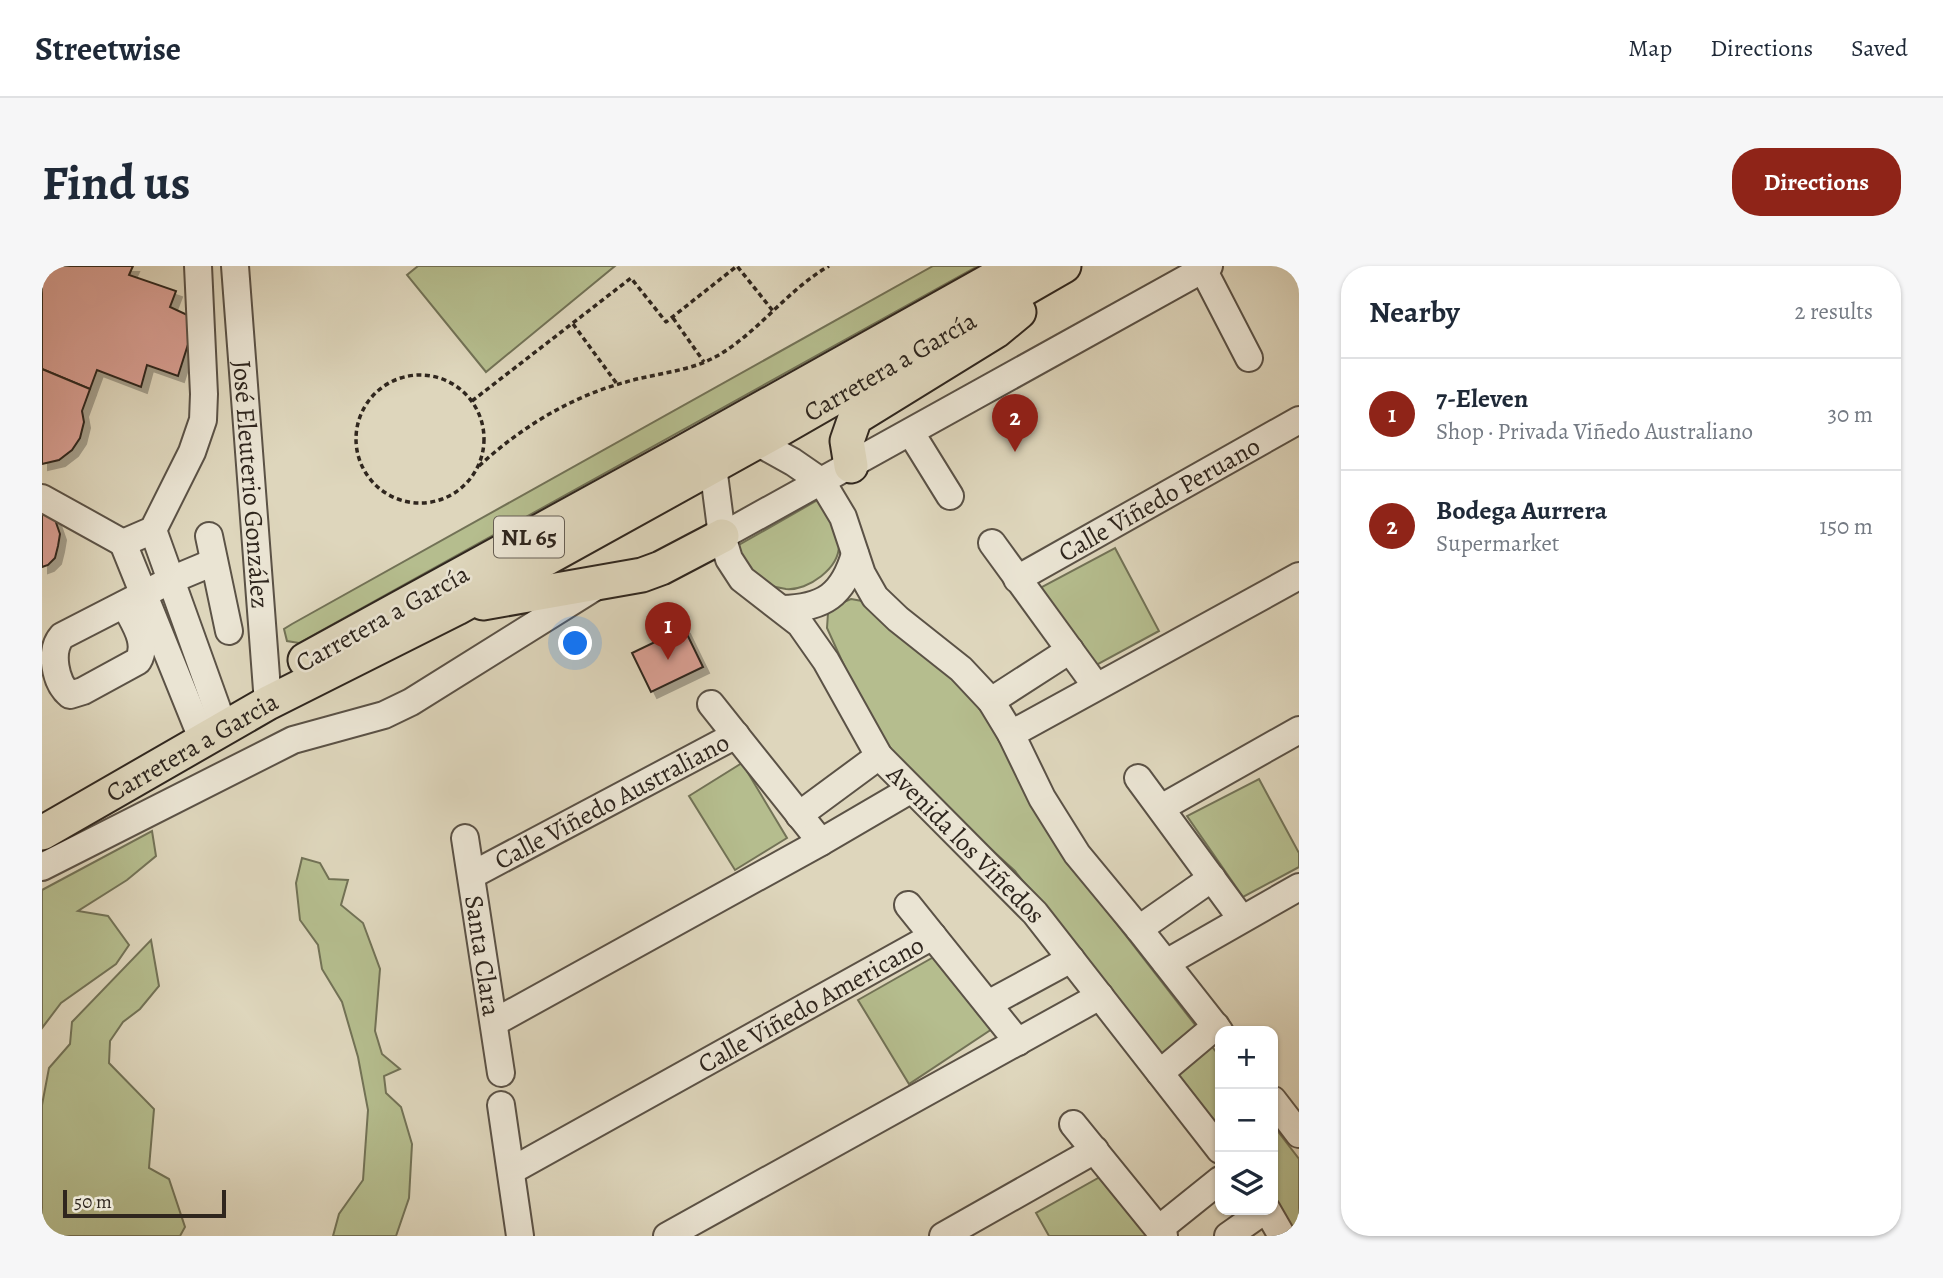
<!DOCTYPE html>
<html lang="en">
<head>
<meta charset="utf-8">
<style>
  body { margin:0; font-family:Alegreya,serif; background:#f6f6f7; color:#1f2937 }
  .controls { position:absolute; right:21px; bottom:21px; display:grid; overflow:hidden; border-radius:14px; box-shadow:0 2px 5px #0004 }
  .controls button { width:63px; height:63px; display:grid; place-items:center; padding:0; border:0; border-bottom:2px solid #e0e1e3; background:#fff; color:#1f2937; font:35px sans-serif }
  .scale { position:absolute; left:21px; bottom:18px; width:163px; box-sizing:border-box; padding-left:7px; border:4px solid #2f261e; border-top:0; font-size:19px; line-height:24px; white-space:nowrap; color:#2f261e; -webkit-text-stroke:5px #eae4d3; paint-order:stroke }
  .you { position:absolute; left:534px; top:378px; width:24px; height:24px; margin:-18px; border:5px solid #fff; border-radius:50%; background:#1a73e8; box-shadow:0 0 0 10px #1a73e833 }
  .badge { display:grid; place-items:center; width:46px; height:46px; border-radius:50%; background:#8f2418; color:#fff; font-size:23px; font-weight:700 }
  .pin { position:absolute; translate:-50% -58px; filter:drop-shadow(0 2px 4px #0008) }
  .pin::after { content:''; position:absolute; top:37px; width:24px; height:21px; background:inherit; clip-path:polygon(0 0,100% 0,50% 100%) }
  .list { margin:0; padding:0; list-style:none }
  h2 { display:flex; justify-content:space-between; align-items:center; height:91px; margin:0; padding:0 28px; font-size:30px }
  h2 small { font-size:23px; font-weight:400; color:#747a83 }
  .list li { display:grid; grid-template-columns:46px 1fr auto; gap:21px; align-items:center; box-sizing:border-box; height:112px; padding:0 28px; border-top:2px solid #e0e1e3 }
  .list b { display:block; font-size:26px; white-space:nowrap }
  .list p { margin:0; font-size:23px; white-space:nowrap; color:#747a83 }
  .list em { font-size:23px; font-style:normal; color:#747a83 }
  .icon { flex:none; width:38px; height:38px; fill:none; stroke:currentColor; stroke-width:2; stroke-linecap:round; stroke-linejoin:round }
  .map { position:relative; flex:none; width:1257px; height:970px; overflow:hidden; border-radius:28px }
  header { display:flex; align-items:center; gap:42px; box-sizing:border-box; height:98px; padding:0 35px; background:#fff; border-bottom:2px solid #e0e1e3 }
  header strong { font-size:33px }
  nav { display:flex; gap:38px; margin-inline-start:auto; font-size:24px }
  .intro { display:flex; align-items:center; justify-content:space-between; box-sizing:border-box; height:168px; padding:0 42px }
  h1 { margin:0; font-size:49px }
  .button { padding:18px 32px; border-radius:28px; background:#8f2418; color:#fff; font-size:24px; font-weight:700 }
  main { display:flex; gap:42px; padding:0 42px }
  aside { flex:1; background:#fff; border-radius:28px; box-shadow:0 2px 5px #0004 }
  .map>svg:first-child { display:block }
  .green { fill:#b5bd8e; stroke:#727256; stroke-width:2 }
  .building { fill:#d99f93; stroke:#2f261e; stroke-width:2; filter:url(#shadow) }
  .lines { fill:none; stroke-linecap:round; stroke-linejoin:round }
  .minor-casing { stroke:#5b5246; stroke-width:30 }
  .major-casing { stroke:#2f261e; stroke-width:37 }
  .path { stroke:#2f261e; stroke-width:3.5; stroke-dasharray:5 3.5; stroke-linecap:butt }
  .minor { stroke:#eae4d3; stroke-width:26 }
  .major { stroke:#ded6bc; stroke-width:33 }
  .labels { text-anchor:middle; stroke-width:5; stroke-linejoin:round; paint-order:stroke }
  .shield { fill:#eae4d3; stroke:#675f54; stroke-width:2 }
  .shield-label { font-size:24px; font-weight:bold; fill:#2f261e }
  .street-label { font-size:26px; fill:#2f261e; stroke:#eae4d3 }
</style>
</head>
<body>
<header>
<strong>Streetwise</strong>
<nav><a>Map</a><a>Directions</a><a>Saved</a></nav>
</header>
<div class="intro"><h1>Find us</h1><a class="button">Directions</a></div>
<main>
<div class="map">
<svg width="1257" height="970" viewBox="0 0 1257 970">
  <defs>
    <filter id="shadow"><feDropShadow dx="6" dy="6" stdDeviation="0" flood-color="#0004"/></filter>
  </defs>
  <rect width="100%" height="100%" fill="#ded6bc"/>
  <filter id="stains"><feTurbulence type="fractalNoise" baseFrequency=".00286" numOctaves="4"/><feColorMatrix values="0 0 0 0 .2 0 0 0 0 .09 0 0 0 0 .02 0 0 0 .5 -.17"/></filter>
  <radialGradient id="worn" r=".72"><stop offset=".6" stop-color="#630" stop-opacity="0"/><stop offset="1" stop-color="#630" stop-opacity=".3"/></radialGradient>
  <g class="green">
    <polygon points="376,0 573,0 444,106 365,9"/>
    <polygon points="891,0 936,0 257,377 245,375 242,363 250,358"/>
    <path d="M781,231C786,245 796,263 797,278C798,302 766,325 744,323C728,321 717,315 703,307L695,280Z"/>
    <polygon points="1073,282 1117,365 1047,403 996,323"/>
    <polygon points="809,333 820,335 916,413 951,454 1026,595 1178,791 1178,870 973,605 891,531 854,491 838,469 810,417 785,362 786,347 797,338"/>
    <polygon points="700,497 745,572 693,604 647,530"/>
    <polygon points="1217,513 1257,587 1257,601 1201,631 1145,550"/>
    <polygon points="110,565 114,590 85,614 36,645 66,650 87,679 74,698 19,737 0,762 0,624"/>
    <polygon points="260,592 278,597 287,613 306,614 299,639 321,657 338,703 333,765 340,788 358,803 342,810 344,827 359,841 370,878 367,932 354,970 291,970 297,948 321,914 326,844 316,791 300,736 280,703 276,679 258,654 254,617"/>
    <polygon points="109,674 117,720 98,743 81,756 68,775 67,797 112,843 107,902 127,913 143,961 138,970 10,970 0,959 0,839 7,802 28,778 30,756"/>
    <polygon points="897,688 953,761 867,818 816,734"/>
    <polygon points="1231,859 1257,893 1257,970 1247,970 1231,938"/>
    <polygon points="1065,907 1115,970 1007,970 994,947"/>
  </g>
  <g class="building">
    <polygon points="0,0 91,0 87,9 134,25 128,41 154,53 136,110 105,99 99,121 55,104 48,123 0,103"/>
    <polygon points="0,103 48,123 40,145 42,156 38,172 30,184 17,194 0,198"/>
    <polygon points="10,245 18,268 16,280 13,292 6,299 0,301 0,249"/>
    <polygon points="642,362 661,401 609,426 590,387"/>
  </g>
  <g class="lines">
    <g class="minor-casing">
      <g id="minor">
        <path id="s1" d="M193,0L226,437"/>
        <polyline points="1161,3 1207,92"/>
        <polyline points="869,167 908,230"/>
        <polyline points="702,169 751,196 780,216 801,251 820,308 833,331 856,353 919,403 949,435 969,468 1000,532 1035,588 1097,663 1178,766"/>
        <path id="s2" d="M669,185L680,270L687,293L700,313L758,358L784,395L837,490L993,647L1178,884"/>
        <polyline points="0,232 81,277 111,264 150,186 161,154 162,128 156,0"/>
        <polyline points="111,264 182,462"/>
        <polyline points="167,270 187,365"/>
        <polyline points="680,270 1167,0"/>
        <polyline points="81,277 161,475"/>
        <polyline points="950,277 1054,420"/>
        <path id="s3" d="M975,313L1257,154"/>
        <path d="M83,339C91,356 107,376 96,395L41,425L28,429C13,417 7,385 20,370L129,314L172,296"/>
        <path d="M740,343C782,342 801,329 813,288"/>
        <polyline points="949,435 1028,384"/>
        <polyline points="669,438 779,576"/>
        <polyline points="969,468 1257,310"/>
        <polyline points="1096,512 1199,652"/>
        <polyline points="1119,542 1257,464"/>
        <polyline points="757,549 837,490"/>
        <path id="s4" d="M423,572L459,807"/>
        <polyline points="0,601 251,474 342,449 369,436 553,321"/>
        <path id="s5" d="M430,609L694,469"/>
        <polyline points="866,639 976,776"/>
        <polyline points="1097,663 1170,612"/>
        <polyline points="1124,697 1257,621"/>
        <polyline points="946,738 1029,693"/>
        <polyline points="453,756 779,576 868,524"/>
        <polyline points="1118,807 1174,760"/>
        <polyline points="1231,834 1257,868"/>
        <polyline points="459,839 478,970"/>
        <polyline points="1031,858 1122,970"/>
        <path id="s6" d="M469,905L891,670"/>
        <polyline points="1225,944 1240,970"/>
        <polyline points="1117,963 1178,914"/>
        <polyline points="625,970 1058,730"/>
        <polyline points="901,970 1053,884"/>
        <polyline points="1186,970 1223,944"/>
      </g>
    </g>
    <g class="major-casing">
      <g id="major">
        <polyline points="809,200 805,175 813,152 954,65 977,46"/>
        <polyline points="441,337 600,309 619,302 680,270"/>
        <polyline points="263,394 638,188 974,0"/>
        <path id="s7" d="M0,567L226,437L415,342L740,162L1022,0"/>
      </g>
    </g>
    <g class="path">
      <polyline points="631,52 662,96"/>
      <polyline points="531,58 575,118"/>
      <circle cx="378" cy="173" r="64"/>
      <polyline points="430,135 589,12 624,56 695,0 731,45"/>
      <path d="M437,200C478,162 530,130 584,116C614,107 647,106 675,90C717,66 745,24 787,0"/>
    </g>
    <use href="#minor" class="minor"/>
    <use href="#major" class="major"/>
  </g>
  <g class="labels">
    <rect class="shield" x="452" y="250.5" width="70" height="41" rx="5"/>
    <g class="shield-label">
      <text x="487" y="279">NL 65</text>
    </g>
    <g class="street-label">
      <text dy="9" stroke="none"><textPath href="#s7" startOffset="968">Carretera a García</textPath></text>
      <text dy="9" stroke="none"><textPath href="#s1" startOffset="219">José Eleuterio González</textPath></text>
      <text dy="9" stroke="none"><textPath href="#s3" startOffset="163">Calle Viñedo Peruano</textPath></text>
      <text transform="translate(340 352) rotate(-29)" y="9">Carretera a García</text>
      <text dy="9" stroke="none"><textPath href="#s7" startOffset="173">Carretera a Garcia</textPath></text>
      <text dy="9" stroke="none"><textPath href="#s5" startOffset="158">Calle Viñedo Australiano</textPath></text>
      <text dy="9" stroke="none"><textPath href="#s2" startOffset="485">Avenida los Viñedos</textPath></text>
      <text dy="9" stroke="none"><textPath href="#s4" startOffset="119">Santa Clara</textPath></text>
      <text dy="9" stroke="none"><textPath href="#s6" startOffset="343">Calle Viñedo Americano</textPath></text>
    </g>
  </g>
  <rect width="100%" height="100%" filter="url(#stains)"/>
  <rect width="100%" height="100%" fill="url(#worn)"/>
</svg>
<div class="controls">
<button>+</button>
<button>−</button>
<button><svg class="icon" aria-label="layers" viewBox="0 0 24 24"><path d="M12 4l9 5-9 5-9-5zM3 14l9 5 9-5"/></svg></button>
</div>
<div class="scale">50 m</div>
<div class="you"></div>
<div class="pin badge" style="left:626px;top:394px">1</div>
<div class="pin badge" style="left:973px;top:186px">2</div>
</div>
<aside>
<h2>Nearby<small>2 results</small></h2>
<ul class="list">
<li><span class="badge">1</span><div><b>7-Eleven</b><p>Shop · Privada Viñedo Australiano</p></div><em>30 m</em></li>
<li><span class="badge">2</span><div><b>Bodega Aurrera</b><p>Supermarket</p></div><em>150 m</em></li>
</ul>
</aside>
</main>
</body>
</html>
